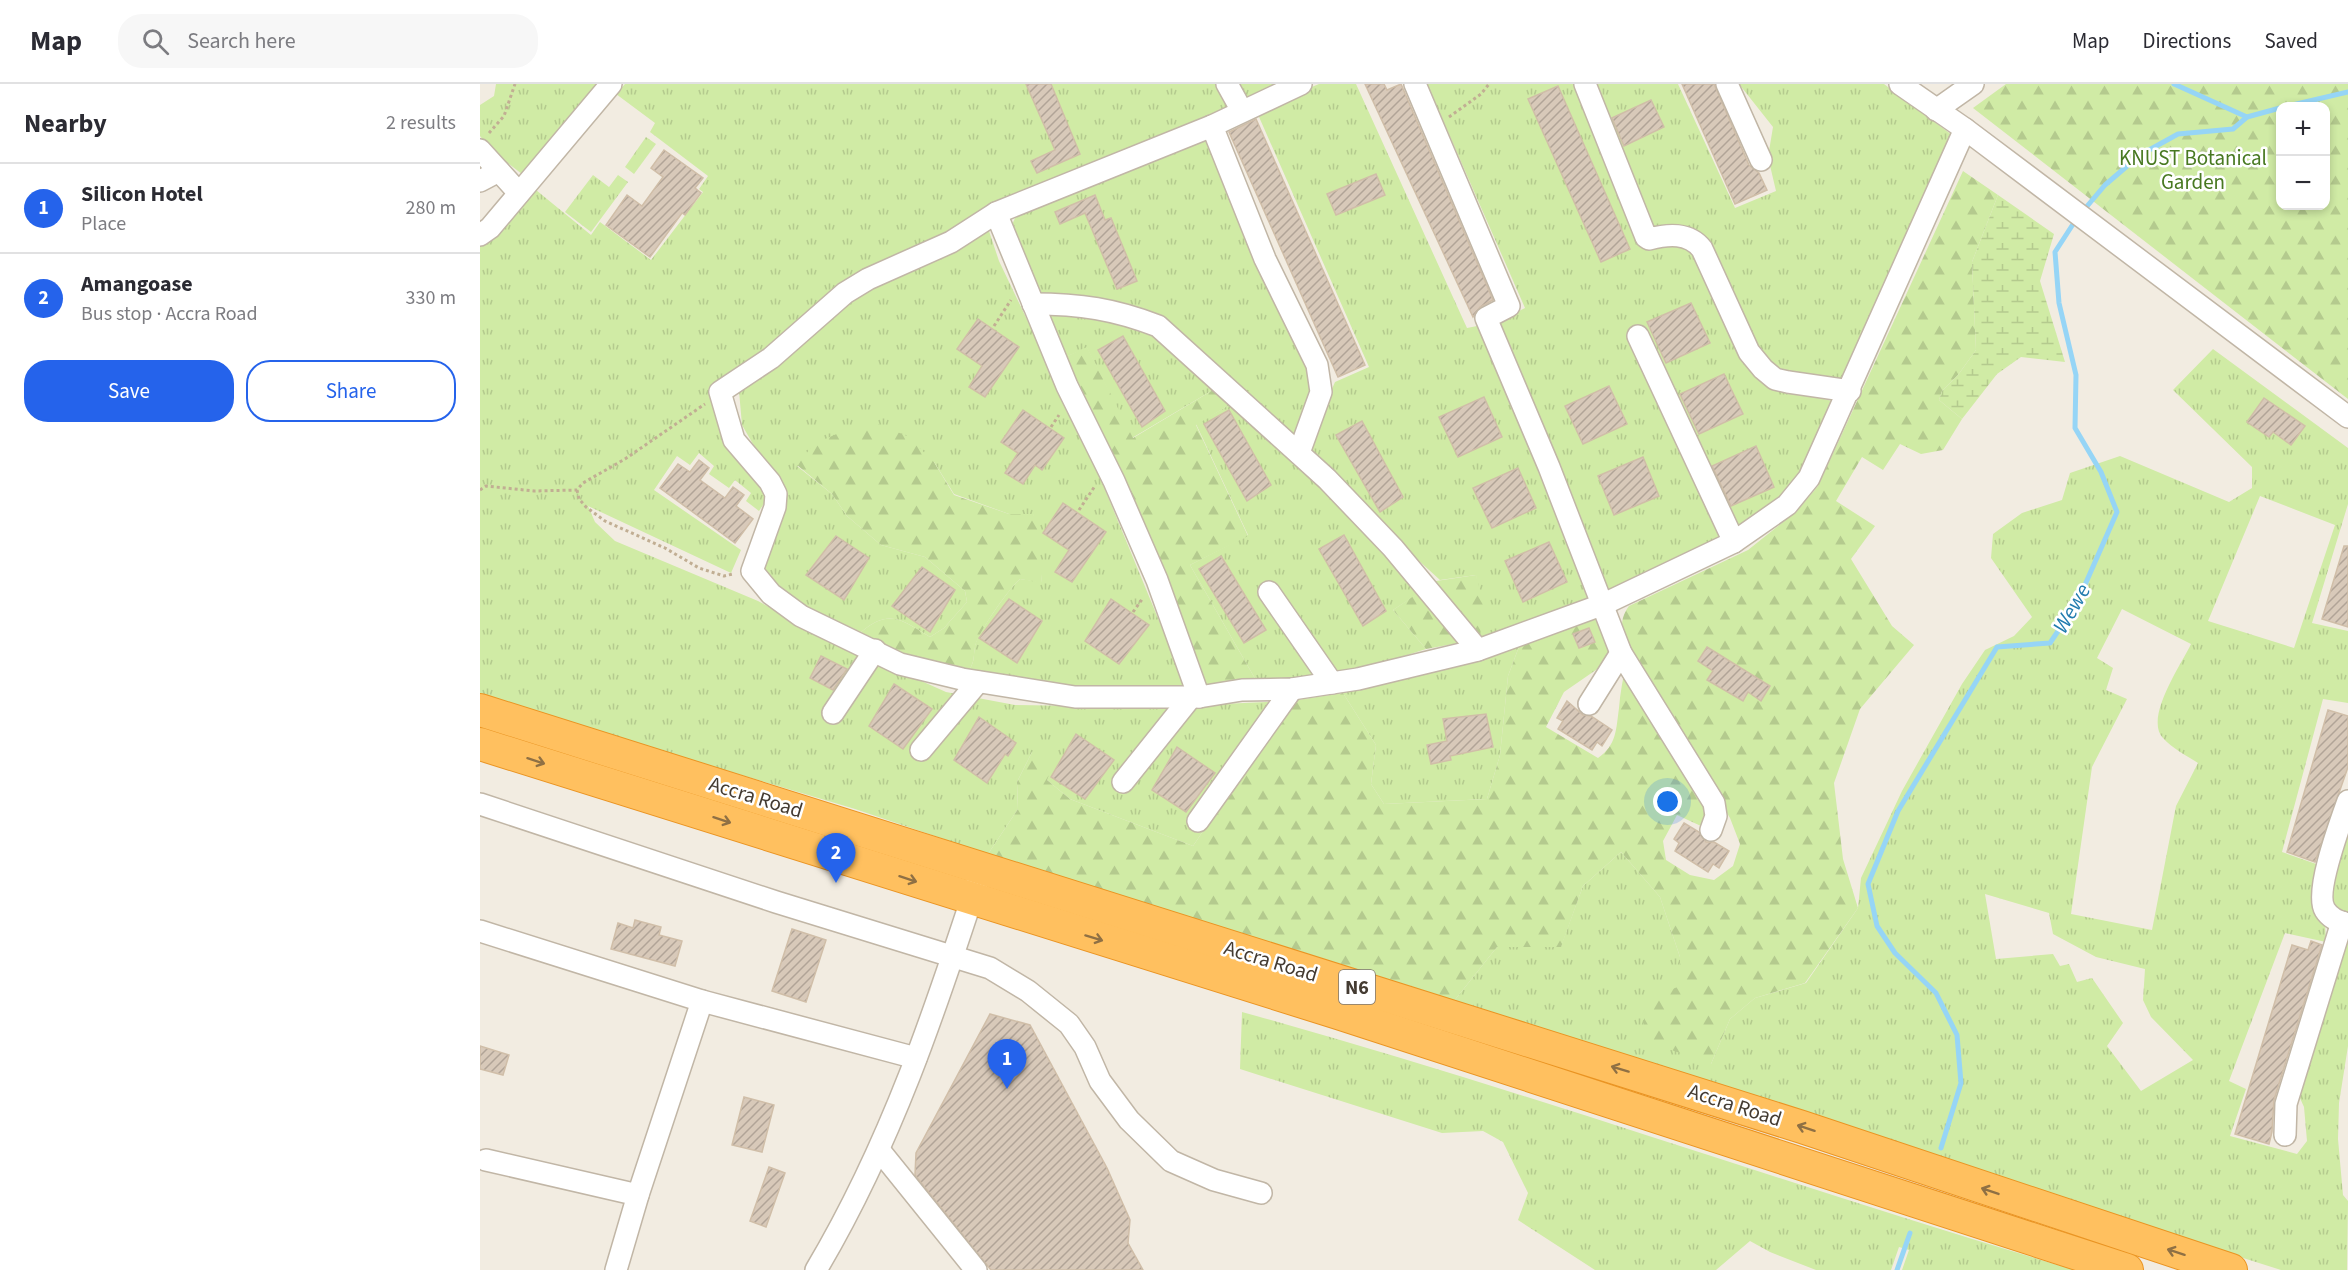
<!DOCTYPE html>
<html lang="en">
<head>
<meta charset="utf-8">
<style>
  body { margin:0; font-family:"Source Sans 3",sans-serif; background:#f7f7f7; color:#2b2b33 }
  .controls { position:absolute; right:18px; top:18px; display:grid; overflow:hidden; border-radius:12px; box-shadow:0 3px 9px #0003 }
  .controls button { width:54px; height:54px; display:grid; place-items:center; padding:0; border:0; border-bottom:2px solid #e1e1e2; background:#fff; color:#2b2b33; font:30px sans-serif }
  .you { position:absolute; left:1188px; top:718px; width:21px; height:21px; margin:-15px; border:4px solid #fff; border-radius:50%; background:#1a73e8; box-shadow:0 0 0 9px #1a73e833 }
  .badge { display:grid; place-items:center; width:39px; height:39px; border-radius:50%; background:#2563eb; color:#fff; font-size:20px; font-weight:700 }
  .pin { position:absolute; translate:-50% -50px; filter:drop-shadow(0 2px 3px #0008) }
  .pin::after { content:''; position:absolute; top:32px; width:21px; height:18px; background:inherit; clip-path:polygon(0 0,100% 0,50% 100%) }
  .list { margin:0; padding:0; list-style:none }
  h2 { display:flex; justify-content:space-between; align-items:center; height:78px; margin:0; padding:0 24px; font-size:26px }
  h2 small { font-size:20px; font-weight:400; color:#7c7c81 }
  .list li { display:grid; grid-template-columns:39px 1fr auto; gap:18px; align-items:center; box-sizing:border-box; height:90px; padding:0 24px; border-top:2px solid #e1e1e2 }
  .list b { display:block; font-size:22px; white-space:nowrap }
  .list p { margin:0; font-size:20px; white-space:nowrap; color:#7c7c81 }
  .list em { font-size:20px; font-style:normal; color:#7c7c81 }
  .actions { display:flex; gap:12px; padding:18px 24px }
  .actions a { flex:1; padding:14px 0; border:2px solid #2563eb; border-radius:24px; text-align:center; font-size:21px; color:#2563eb }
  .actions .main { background:#2563eb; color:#fff }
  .icon { flex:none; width:33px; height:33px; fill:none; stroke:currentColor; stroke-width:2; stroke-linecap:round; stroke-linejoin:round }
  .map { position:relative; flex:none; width:1868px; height:1186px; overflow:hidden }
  header { display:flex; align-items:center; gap:36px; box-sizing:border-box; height:84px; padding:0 30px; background:#fff; border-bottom:2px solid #e1e1e2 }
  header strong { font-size:28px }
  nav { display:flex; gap:33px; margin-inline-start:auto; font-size:21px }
  .search { width:420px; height:54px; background:#f7f7f7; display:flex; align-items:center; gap:15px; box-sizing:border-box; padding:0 21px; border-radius:24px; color:#7c7c81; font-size:22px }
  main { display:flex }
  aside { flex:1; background:#fff }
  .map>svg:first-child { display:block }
  .grass { fill:url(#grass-tufts); fill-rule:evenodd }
  .forest { fill:url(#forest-firs); fill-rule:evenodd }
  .wetland { fill:url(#wetland-marsh) }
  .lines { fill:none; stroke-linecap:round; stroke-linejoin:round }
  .stream { stroke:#96d5f6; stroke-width:5 }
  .building { fill:url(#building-hatch); stroke:#d0bea8; stroke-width:1.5 }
  .minor-casing { stroke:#c1b6a6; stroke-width:24 }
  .highway-casing { stroke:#ea9423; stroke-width:34 }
  .path { stroke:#c1ae93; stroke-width:3; stroke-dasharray:3 3; stroke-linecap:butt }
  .minor { stroke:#fff; stroke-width:21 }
  .highway { stroke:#ffc05f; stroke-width:32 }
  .oneway { stroke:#8f7044 }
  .labels { text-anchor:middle; stroke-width:5; stroke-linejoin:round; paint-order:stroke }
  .shield { fill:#fff; stroke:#7c7670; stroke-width:1.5 }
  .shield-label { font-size:20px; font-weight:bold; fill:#443b32 }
  .park-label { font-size:21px; fill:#487921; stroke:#fff }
  .street-label { font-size:21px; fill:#443b32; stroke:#fff }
  .water-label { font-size:22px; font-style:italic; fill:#227caf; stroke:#fff }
</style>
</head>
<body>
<header>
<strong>Map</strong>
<div class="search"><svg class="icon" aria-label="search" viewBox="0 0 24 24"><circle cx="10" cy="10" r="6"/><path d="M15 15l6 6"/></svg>Search here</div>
<nav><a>Map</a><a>Directions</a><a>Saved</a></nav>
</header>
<main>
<aside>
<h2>Nearby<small>2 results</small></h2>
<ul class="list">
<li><span class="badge">1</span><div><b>Silicon Hotel</b><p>Place</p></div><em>280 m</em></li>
<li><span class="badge">2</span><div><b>Amangoase</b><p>Bus stop · Accra Road</p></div><em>330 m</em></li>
</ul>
<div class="actions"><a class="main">Save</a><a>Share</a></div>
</aside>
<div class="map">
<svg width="1868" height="1186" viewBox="0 0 1868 1186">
  <defs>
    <pattern id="grass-tufts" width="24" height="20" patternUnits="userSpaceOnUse" patternTransform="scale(1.5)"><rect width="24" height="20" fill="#d0eba5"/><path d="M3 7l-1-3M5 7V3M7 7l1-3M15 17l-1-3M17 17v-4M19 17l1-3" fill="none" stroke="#b4ca8e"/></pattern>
    <pattern id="forest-firs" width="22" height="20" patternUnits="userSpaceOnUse" patternTransform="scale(1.5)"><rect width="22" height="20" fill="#d0eba5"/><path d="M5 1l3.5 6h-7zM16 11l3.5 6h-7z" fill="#b4ca8e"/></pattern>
    <pattern id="wetland-marsh" width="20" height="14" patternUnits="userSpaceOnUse" patternTransform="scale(1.5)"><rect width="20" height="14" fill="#d0eba5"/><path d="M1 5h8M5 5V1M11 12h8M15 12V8" fill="none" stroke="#b4ca8e"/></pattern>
    <pattern id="building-hatch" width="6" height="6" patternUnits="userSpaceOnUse" patternTransform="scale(1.5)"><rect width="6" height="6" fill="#d8c9b9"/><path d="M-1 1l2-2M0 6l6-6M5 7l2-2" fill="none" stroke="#b1a497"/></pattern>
  </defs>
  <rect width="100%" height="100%" fill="#f2ece1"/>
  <g class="grass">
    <polygon points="16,0 117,0 42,90 11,66 0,52 0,21 14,12"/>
    <polygon points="145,0 740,0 752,21 557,103 384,192 234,308 289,412 279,427 266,417 271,409 255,396 249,404 229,390 234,382 219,369 210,381 197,372 174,406 261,466 251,489 108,422 115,438 135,457 278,517 341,552 466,608 535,621 674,623 811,617 713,762 590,715 567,696 552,668 537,698 538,725 508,770 375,725 0,613 0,160 38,127 56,106 111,151 120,138 171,176 223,108 219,105 228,92 170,48 175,39 136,10"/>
    <polygon points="753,0 801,0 763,16"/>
    <polygon points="839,0 876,0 987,244 1017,238 1045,224 947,0 1198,0 1255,124 1296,107 1288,73 1293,43 1259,0 1404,0 1472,51 1364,296 1298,289 1279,271 1225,162 1195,161 1208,163 1291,302 1356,318 1319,397 1308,412 1262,443 1118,514 1000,555 996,491 960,496 823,371 855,298 889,283 776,26"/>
    <polygon points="730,50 835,295 818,366 696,254 557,214 530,145 536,132"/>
    <polygon points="166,53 176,60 154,90 145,83"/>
    <polygon points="113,91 129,103 138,91 148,98 111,148 85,128"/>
    <path d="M508,144L519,177L605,357L708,607L605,609L488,589C495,576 493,576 495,562C497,550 530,503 540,495L562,498L553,430H529L474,410L454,378L317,382L352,410L367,432L401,461L445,473L485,507L487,518L464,544L450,553C422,536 410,524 381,548L307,515L280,486L298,445L302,424L281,374L262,341L259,307L376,208Z"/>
    <polygon points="561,224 641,232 687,258 733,306 652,354 607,264 583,274"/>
    <path d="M1733,265L1868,364V420L1832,539L1868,547V619L1843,615L1802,768L1842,782L1846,858L1805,849L1749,997L1766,1005L1750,1052L1817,1070L1827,1057L1824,1023L1815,1003L1868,848V962L1859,1019L1858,1055L1863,1111L1868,1117L1867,1186H1801L970,922L1017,863L1081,862L1103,802L1141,768L1180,813L1200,873V902L1231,980L1250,935L1275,914L1326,899L1378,824L1381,794L1422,707L1482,600L1505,566L1534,552L1552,533L1511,474L1513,450L1542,429L1582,416L1590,389L1640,372L1749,418L1772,404V383L1693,306ZM1780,412L1855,441L1814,564L1728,537ZM1642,525L1711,560C1701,581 1664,634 1683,654C1692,664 1707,672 1718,679L1696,722L1672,846L1591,830L1612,683L1647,615L1626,606L1633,584L1617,574ZM1505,810L1569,829L1573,850L1616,873L1665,885L1663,916L1671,933L1713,976L1661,1007L1627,962L1643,939L1612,894L1597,898L1589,880L1580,882L1573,870L1516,875Z"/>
    <path d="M749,321L878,436L942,507L913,526L946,565C890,584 836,594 777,598L710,481L768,451L716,340Z"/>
    <polygon points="1040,560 1028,592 1020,671 1007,715 904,720 891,700 896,661 863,609 957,586"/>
    <polygon points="1868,746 1868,833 1846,820"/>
    <path d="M762,928C1042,1005 1316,1104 1595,1186H1422L1429,1166L1419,1163L1411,1186H1336L1290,1168L1270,1157L1236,1186H1115L1038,1136L1048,1109L1023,1058L1003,1047L962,1049L760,985Z"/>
  </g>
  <g class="forest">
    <path d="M1526,0H1868V315L1493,24ZM1800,22H1846V122H1800Z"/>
    <path d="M1483,87L1518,111L1492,178L1496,266L1478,291L1462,307L1459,316L1482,335L1463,366L1441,370L1420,360L1403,386L1382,373L1356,417L1395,442L1371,475L1412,542L1434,561L1380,625L1354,699L1363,775L1378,824L1325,899L1275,914L1250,935L1231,980L1163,956L1165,916L1200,902V873L1180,813L1141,768L1103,802L1081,863H1017L970,922L508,770L538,725L537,698L552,668H559L573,680L567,696L590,715L713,762L811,617L863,609L896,661L891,700L904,720L1007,715L1020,671L1028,592L1040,560L1121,530L1130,562L1126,579L1084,608L1066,643L1118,674C1137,661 1136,645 1139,624C1140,609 1143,595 1146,580L1229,729L1221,742L1197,731L1183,757L1186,776L1210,791L1234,796L1253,782L1260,760L1250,734L1149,569C1143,552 1137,538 1149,522L1268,466L1317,427L1338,402Z"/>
    <polygon points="607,263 653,354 733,306 749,321 716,341 768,452 710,481 777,598 723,603 583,274"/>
    <path d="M388,336L427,352L454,378L474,411L529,430H553L558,440L562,499L540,495C530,503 497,550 495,563C493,576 495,576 488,589L419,571L381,548C410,524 422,536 450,553L464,544L487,518L485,507L445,473L401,461L367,432L352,410L317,381L334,360Z"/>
    <polygon points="996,491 1006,531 1001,542 1000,555 946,565 913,526 956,497"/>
  </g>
  <polygon class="wetland" points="1518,111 1574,150 1560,197 1585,278 1541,273 1517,290 1482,335 1459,316 1462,307 1478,291 1496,266 1492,178"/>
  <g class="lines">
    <g class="stream">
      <polyline points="1694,0 1767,33"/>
      <polyline points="1808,22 1868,8"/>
      <polyline points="1603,127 1625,101 1660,71 1698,50 1753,45 1767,33 1800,24"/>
      <polyline points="1461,1064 1481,999 1477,951 1456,909 1415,869 1397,842 1388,800 1418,727 1517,563 1570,559 1597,519 1637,428 1621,388 1595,344 1596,291 1579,219 1575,168 1597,134"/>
      <polyline points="1417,1186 1430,1149"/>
    </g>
  </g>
  <g class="building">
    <polygon points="546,0 571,0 600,70 557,89 551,77 575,66"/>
    <polygon points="885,0 904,0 907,6 921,0 1013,216 1000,223 993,233"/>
    <polygon points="1202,0 1234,0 1269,81 1279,89 1287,106 1255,120"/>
    <polygon points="1078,2 1150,165 1121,178 1048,15"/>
    <polygon points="1171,16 1184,43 1144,62 1132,34"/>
    <polygon points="776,35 885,281 858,293 749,48"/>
    <polygon points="184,66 223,94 215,104 221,109 205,131 202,129 170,173 126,141 147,111 162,122 183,93 171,84"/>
    <polygon points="896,90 905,111 856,131 847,110"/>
    <polygon points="615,111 625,136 631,134 657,197 637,205 605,129 580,140 575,128"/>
    <polygon points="1211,219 1230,259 1186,279 1167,238"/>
    <polygon points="498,235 539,263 505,313 489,303 502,282 477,265"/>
    <polygon points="643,252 685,327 662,343 618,266"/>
    <polygon points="1244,290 1263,330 1219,350 1200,310"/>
    <polygon points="1129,302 1147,340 1103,360 1085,322"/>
    <polygon points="1004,313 1022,353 978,373 959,333"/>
    <polygon points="1784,314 1825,342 1811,361 1793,348 1789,353 1767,338"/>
    <polygon points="543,326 584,354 562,386 555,381 543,400 525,389 538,369 521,358"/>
    <polygon points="749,326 791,401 767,417 724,340"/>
    <polygon points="882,337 923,413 900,428 856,351"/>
    <polygon points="1276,362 1294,403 1251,422 1232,382"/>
    <polygon points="1163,373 1179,412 1134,431 1118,392"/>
    <polygon points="219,376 229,384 220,396 245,414 253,403 264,411 256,422 273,435 255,459 180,404 198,380 210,388"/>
    <polygon points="1038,384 1056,424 1012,444 993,404"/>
    <polygon points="583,419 626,448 592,498 575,488 589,466 563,449"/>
    <polygon points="864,451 906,527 883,542 839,465"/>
    <polygon points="356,452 389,474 364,516 326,491"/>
    <polygon points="1069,458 1087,498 1043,518 1025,477"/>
    <polygon points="1864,462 1868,462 1868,543 1842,535"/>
    <polygon points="741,472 786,546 764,559 719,485"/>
    <polygon points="442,483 475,506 450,548 412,522"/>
    <polygon points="529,515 562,537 537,579 499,554"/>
    <polygon points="631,515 669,541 639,580 605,557"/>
    <polygon points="1109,544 1115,558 1099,564 1093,550"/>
    <polygon points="1227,563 1290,602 1281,617 1268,608 1263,617 1227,596 1233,587 1218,577"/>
    <polygon points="341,572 367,585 353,606 330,594"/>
    <polygon points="414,600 452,625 423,665 389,642"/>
    <polygon points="1087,617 1103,631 1111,632 1132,646 1122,662 1117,658 1112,666 1078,645 1083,637 1077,634"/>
    <polygon points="1848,626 1868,632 1868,683 1835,778 1807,768"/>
    <polygon points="1006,630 1013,663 970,672 971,676 951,680 947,661 967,657 963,635"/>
    <polygon points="499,633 536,659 528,672 525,670 507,699 474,676"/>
    <polygon points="596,650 634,676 605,715 571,693"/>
    <polygon points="697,663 735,689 706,728 672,706"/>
    <polygon points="1204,739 1219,748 1226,758 1234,758 1249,767 1239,784 1233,780 1228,788 1195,767 1199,759 1194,755"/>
    <polygon points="155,836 181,843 179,851 202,857 195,882 131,865 138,839 153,844"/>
    <polygon points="312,845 346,856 326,918 292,907"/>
    <polygon points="1831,857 1842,861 1794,1016 1792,1048 1789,1060 1755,1050 1812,861 1828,866"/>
    <polygon points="510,930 550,941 627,1084 650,1136 648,1159 663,1186 511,1186 435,1091 436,1069"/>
    <polygon points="0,962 29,971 23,991 0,985"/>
    <polygon points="264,1013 294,1021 282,1068 252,1061"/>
    <polygon points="289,1083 305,1089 286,1143 270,1137"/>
  </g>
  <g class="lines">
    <g class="minor-casing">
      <g id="minor">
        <polyline points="747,0 762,27"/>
        <polyline points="821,0 732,42 516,129 471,158 388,195 365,209 291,274 240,308 254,356 290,398 296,410 295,423 272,487 291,510 321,532 420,580 482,595 595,613 719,613 762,606 812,605 878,595 998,566 1124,520 1254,458 1307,421 1329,394 1485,45"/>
        <polyline points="935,0 1029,222 1006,234 1069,383 1141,569 1234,719 1236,732 1231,746"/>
        <path d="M1105,0L1166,153L1169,155C1188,150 1209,148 1222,165L1269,268L1283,285L1295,295L1308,298L1370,307"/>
        <polyline points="1247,0 1281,76"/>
        <polyline points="1420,0 1485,45 1868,333"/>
        <polyline points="1456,26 1493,0"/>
        <polyline points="732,42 785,175 837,281 841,308 819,369"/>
        <polyline points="0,66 39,109"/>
        <polyline points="0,97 19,87"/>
        <polyline points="516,129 587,302 634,397 677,496 719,613"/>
        <polyline points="0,151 10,144 131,0"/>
        <path d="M553,220C600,220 634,225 678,242L847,395L913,464L998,566"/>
        <polyline points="1158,252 1254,458"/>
        <polyline points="789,508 852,599"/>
        <polyline points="1109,620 1141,569"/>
        <polyline points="353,629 395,566"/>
        <polyline points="441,666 498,598"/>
        <polyline points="643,698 711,613"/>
        <path d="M1868,717C1861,737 1834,809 1845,826C1850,834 1859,838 1868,840"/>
        <polyline points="0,720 296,818 510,884 548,907 589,940 605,963 620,997 649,1036 691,1077 734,1096 781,1109"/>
        <polyline points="718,737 812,605"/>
        <polyline points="0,847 222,917 436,974"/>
        <polyline points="1805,1051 1806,1020 1862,838"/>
        <polyline points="400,1067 496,1186"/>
        <polyline points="6,1076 158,1111"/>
        <polyline points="136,1186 158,1111 222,917"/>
        <path d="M336,1186C411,1060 456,925 501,786"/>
      </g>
    </g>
    <g class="highway-casing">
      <g id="highway">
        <polyline points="0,626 1322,1043 1751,1186"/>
        <polyline points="0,660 858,929 1647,1186"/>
      </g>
    </g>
    <g class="path">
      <polyline points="969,33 1001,10 1009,0"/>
      <polyline points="9,49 24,32 35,0"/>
      <polyline points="514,242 531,216"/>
      <polyline points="571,343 579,331"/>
      <polyline points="0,406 6,402 54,407 97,406 103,399 145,375 225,320"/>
      <polyline points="97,406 99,415 106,423 125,437 185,464 219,484 244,492 253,490"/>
      <polyline points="599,426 615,402"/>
      <polyline points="653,528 663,514"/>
    </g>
    <use href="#minor" class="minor"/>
    <use href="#highway" class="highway"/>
  </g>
  <defs><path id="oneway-shaft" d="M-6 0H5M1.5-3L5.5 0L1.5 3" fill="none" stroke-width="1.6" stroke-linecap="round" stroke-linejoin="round" transform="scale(1.5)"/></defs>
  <g class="oneway">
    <use href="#oneway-shaft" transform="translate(56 677) rotate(18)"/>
    <use href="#oneway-shaft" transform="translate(242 736) rotate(18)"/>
    <use href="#oneway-shaft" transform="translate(428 795) rotate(18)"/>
    <use href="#oneway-shaft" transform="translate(614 854) rotate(17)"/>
    <use href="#oneway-shaft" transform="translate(1140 985) rotate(-163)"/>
    <use href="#oneway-shaft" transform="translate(1326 1044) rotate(-162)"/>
    <use href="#oneway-shaft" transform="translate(1510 1107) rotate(-161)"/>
    <use href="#oneway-shaft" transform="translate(1696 1168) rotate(-162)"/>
  </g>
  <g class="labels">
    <rect class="shield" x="859" y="886" width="36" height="34" rx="4.5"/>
    <g class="shield-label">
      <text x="877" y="910">N6</text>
    </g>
    <g class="park-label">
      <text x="1713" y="81">KNUST Botanical<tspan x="1713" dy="24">Garden</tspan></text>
    </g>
    <g class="street-label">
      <text transform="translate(276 713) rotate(17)" y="7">Accra Road</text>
      <text transform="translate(791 877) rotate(17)" y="7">Accra Road</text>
      <text transform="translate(1255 1021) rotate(18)" y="7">Accra Road</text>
    </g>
    <g class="water-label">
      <text transform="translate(1591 524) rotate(-60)" y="8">Wewe</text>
    </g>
  </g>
</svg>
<div class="controls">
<button>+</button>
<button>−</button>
</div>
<div class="you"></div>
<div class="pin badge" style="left:527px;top:1005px">1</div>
<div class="pin badge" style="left:356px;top:799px">2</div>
</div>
</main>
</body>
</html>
